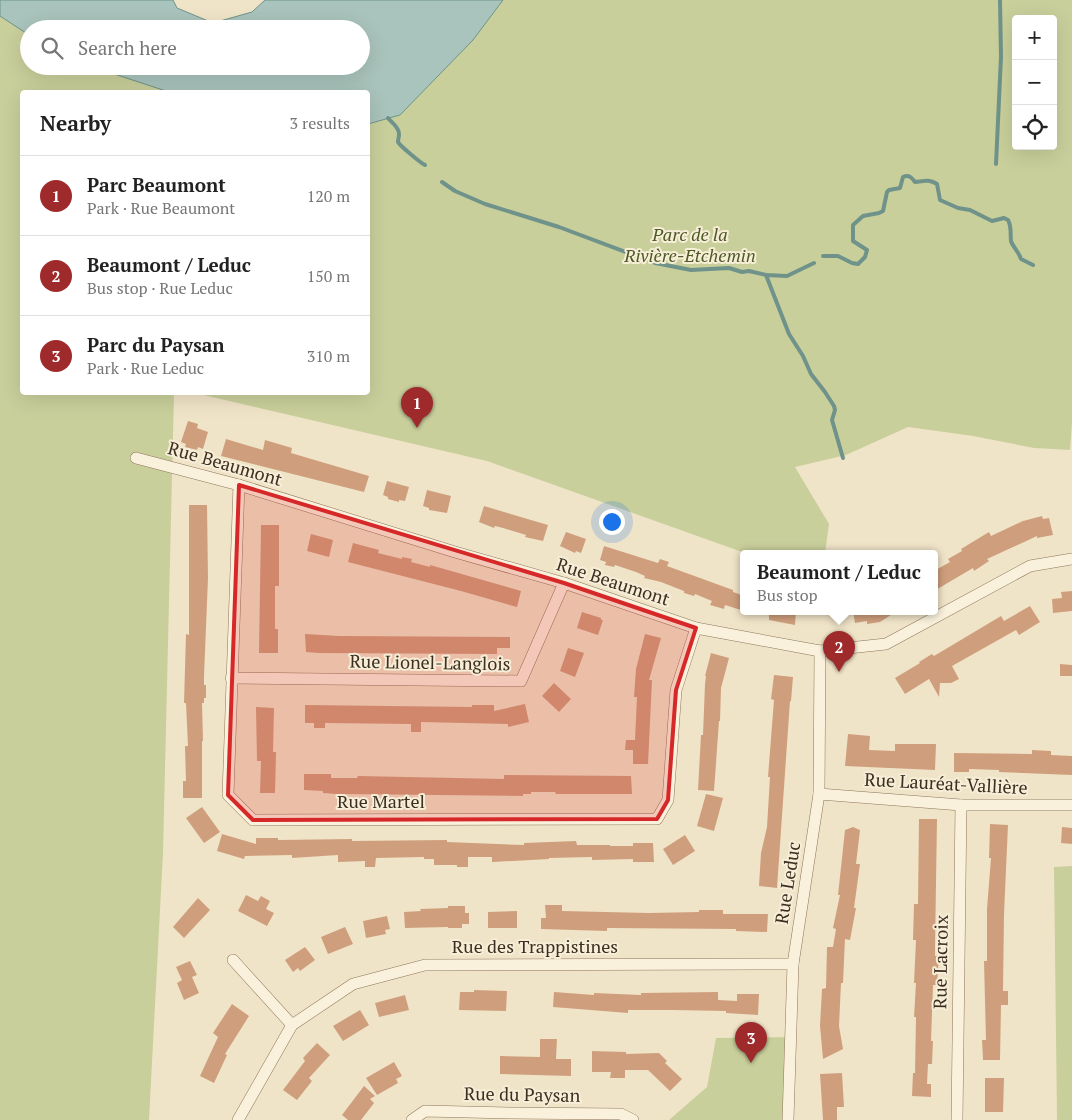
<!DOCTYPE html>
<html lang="en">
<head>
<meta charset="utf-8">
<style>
  body { margin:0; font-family:"PT Serif",serif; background:#f2f2f2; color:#222 }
  .controls { position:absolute; right:15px; top:15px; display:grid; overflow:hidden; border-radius:5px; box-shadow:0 5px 20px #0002 }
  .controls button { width:45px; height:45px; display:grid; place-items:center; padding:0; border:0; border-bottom:1px solid #e0e0e0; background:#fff; color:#222; font:25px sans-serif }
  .you { position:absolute; left:611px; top:521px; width:18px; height:18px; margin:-12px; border:4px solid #fff; border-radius:50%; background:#1a73e8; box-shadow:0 0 0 8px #1a73e833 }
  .badge { display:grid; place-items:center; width:32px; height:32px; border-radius:50%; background:#9e2a2b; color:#fff; font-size:16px; font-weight:700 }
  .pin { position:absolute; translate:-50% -41px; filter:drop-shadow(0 1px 2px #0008) }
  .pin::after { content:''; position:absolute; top:26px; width:18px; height:15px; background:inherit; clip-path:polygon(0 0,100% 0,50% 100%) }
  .popup { position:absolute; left:740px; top:550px; width:198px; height:65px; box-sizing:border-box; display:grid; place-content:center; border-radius:5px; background:#fff; filter:drop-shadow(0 1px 4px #0005); font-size:16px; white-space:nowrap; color:#767676 }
  .popup b { font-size:19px; color:#222 }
  .popup::after { content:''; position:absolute; left:50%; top:100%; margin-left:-10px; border:10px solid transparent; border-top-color:#fff }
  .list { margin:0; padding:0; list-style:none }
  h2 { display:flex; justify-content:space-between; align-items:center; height:65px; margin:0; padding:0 20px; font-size:21px }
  h2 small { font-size:16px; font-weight:400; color:#767676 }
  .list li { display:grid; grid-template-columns:32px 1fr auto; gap:15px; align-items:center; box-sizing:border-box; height:80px; padding:0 20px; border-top:1px solid #e0e0e0 }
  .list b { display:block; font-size:19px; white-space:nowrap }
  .list p { margin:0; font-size:16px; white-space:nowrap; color:#767676 }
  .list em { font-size:16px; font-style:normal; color:#767676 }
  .icon { flex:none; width:28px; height:28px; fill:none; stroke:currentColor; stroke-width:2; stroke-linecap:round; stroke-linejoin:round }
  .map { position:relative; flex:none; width:1072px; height:1120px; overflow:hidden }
  .search { position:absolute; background:#fff; box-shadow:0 5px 20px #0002; left:20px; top:20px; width:350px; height:55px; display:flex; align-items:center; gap:12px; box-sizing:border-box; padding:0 18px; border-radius:28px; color:#767676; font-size:19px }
  .panel { position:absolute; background:#fff; box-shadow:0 5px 20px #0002; left:20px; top:90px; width:350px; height:305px; border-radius:5px }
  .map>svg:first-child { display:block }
  .green { fill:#c9cf9b; fill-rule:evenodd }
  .water { fill:#a9c4bc; stroke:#6f938a }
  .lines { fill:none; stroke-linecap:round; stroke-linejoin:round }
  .stream { stroke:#6f938a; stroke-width:4 }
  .building { fill:#cf9f7d }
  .minor-casing { stroke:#8d765c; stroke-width:12 }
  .minor { stroke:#faf1dc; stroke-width:11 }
  .marked { fill:#d62828; fill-opacity:0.2; stroke:#d62828; stroke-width:4; stroke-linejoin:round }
  .labels { text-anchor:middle; stroke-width:4; stroke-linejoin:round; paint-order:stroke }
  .park-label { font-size:18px; font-style:italic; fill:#4d5a26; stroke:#f7eed8 }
  .street-label { font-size:18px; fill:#3d2e20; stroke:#f7eed8 }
</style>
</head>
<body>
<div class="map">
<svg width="1072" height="1120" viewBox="0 0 1072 1120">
  <rect width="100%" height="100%" fill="#f0e4c8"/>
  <g class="green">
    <path d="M0,0L29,29V66H361V29L385,0H1072V423L1070,450L1034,448L973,436L908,427L846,455L795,467L829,524L825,553H745L487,461L195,393L368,392V92H22V392L174,393L163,853L149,1120H0ZM1016,19H1053V146H1016Z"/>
    <polygon points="1072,866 1072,1120 1057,1120 1054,867"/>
    <polygon points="790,1037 788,1120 669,1120 707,1087 716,1038"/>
  </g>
  <polygon class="water" points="0,0 173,0 177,8 213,23 252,12 265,0 503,0 473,40 400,115 368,124 368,92 169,92 90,66 361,66 361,29 29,29 29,35 0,16"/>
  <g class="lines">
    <g class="stream">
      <path d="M388,118C392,123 399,127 399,134C399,138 398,139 398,142C399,145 422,164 425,165"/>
      <polyline points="996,164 1001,57 1000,0"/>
      <polyline points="442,182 455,191 485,204 559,227 655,263 691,270 729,268 742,272 749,271 766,275 787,276 814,263"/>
      <path d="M823,256H838L852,263L858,264L865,257L867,250L853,241V225L863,216L879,213L883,211L887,192L889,190L900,188L903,177C909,174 912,178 915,182C924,181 929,179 937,184L940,200L958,208L970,210L992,221L1004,218L1008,220C1012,227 1010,234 1011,241C1013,247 1019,252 1021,259L1033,265"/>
      <polyline points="766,275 789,334 803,356 811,374 825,392 834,406 835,410 832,420 843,458"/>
    </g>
  </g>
  <g class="building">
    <polygon points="188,421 198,424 197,428 208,432 203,449 198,447 197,450 185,447 186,444 181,442"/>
    <polygon points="226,439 263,450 265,440 292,448 291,453 369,476 364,492 221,456"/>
    <polygon points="387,481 409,487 405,501 399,500 399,502 388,499 388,497 383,495"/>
    <polygon points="427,490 451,496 447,513 429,510 429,508 423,506"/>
    <polygon points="189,505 207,505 208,578 204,676 204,685 206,685 206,698 204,698 204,703 202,703 203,741 202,741 202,798 183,798 183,781 186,781 185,746 188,746 186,703 184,703 186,634 189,635"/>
    <polygon points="484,506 548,525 543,541 525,537 526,535 503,528 495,526 494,528 479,522"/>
    <polygon points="1042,516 1043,519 1049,518 1053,535 1037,538 1037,536 987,559 989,561 974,571 973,568 934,591 934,571 950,562 948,559 962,551 961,549 989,532 991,536 1023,521"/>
    <polygon points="261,525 279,525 279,586 275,586 275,629 278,629 278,653 259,653"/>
    <polygon points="566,532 586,539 581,553 576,551 575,553 560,546"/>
    <polygon points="311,534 333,540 329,557 307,551"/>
    <polygon points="353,543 379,550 378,553 402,559 402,557 412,559 411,562 430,567 430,565 521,591 517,607 461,591 348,562"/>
    <polygon points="604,546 658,563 660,559 669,562 667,566 733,590 733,592 744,596 744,611 725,605 724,609 710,605 712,601 695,594 694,596 684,593 684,591 661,582 644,578 645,576 636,572 615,565 614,567 605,565 606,562 600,560"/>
    <polygon points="1072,591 1072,611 1053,613 1052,599 1062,598 1061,592"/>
    <polygon points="1030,606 1040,622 1019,635 1016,630 952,666 959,679 951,683 940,683 939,697 929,679 905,694 895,678 920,663 919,662 932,654 934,656 1001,616 1004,621"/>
    <polygon points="769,611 796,611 795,625 769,620"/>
    <polygon points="853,611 897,611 880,622 867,624 867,621 855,623"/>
    <polygon points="582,612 601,618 601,620 603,620 598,635 577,628"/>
    <polygon points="305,634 339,636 510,637 510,648 497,648 497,654 319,653 306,652"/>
    <polygon points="645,634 661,638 649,680 652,680 648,764 633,764 633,750 625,750 626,740 635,740 637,697 634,697 636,669"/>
    <polygon points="568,648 584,653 575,677 560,671"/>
    <polygon points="711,653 729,658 721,688 720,721 719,721 714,791 698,790 701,735 703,735 705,684 706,676 705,676"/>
    <polygon points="1060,664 1072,665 1072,676 1060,676"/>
    <polygon points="774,675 793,677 791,701 790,701 777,888 759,886 761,853 767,827 770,777 768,777 774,700 771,699"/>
    <polygon points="554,683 571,699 559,712 542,696"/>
    <polygon points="525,704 529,722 508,727 508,724 421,722 421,732 411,732 411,724 325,723 325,728 314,728 314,723 305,723 305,705 472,707 472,705 494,705 494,711"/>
    <polygon points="256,707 274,708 273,752 276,752 275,793 260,793 261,761 257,761"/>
    <polygon points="848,734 870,736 869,750 895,751 895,744 936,744 935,770 845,766"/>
    <polygon points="1032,750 1051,751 1051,755 1072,756 1072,775 999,772 999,770 969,769 969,772 954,772 954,753 1032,754"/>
    <polygon points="304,774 331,774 331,778 357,778 358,776 504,779 504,775 631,776 632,794 556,794 555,792 531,792 531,794 523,794 523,796 337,794 323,793 323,791 304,790"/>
    <polygon points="706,794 723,798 714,831 697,826"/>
    <polygon points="202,807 220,832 204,843 186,818"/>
    <polygon points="919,819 937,819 935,949 935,956 939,956 937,985 933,985 931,1041 933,1041 932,1064 928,1064 927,1084 931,1084 931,1097 912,1096 913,1073 915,1073 916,1017 914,1017 916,983 914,983 916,940 913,940 914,904 918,904"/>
    <polygon points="990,824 1008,825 1004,914 1003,991 1008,991 1008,1005 1001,1005 1000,1060 983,1060 982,1040 986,1040 984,961 987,961 987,909 991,858 989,858"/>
    <polygon points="853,827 860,830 856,864 860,864 854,908 856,908 850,940 845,939 843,983 841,983 839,1026 843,1049 823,1059 820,1026 822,989 826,988 827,947 833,947 836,929 833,928 840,895 838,895 845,830"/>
    <polygon points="1062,827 1072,828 1072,844 1061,843"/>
    <polygon points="222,834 256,844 256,838 278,838 278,840 352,839 352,841 447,840 447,842 524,845 524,843 576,841 577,845 610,845 610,846 633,846 633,843 653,843 654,862 633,862 633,859 592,860 592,857 549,858 549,859 492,862 492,857 468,857 468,867 457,867 457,865 434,865 434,859 424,859 424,857 376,858 375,867 365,867 365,861 338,862 338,855 292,858 292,855 245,856 244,859 217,851"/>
    <polygon points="685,835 695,851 673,865 663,849"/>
    <polygon points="246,895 258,901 261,896 270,901 266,909 274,913 267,926 238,911"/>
    <polygon points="198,898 210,910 184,938 173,927"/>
    <polygon points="545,905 562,905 562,911 649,913 699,912 699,910 723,910 723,914 768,914 767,932 736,931 736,929 607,928 607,931 541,929 541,918 546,918"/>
    <polygon points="448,906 465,906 465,913 469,913 469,924 462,924 462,928 448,928 448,927 405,928 404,912 421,911 420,909 448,908"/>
    <polygon points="517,911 517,928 488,928 488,912"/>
    <polygon points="387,916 390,929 385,930 386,934 366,938 363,921"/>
    <polygon points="345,927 353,944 328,954 321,937"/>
    <polygon points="305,947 315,960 300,971 298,968 293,972 285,960"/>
    <polygon points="190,961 197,975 192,977 199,993 184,1000 177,983 182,980 176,967"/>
    <polygon points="474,990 507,991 506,1011 459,1010 460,992 474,992"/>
    <polygon points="554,992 594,995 594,993 641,995 641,993 718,992 718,1000 737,1001 737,994 759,994 758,1015 726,1013 726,1011 673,1010 628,1010 628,1013 553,1007"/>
    <polygon points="405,995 409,1010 379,1017 375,1003"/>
    <polygon points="232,1004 249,1016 225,1054 227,1055 214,1083 200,1076 218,1037 213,1033"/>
    <polygon points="360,1010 369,1025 343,1041 333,1026"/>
    <polygon points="540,1039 557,1039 556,1059 571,1059 571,1076 500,1074 500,1056 540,1057"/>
    <polygon points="317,1043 330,1055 309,1078 312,1081 297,1100 283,1090 305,1061 303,1058"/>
    <polygon points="592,1051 626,1052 626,1054 659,1053 667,1061 665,1063 682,1079 670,1091 648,1070 625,1070 625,1078 610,1078 611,1072 592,1072"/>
    <polygon points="394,1062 402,1076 396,1079 398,1083 377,1095 366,1078"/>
    <polygon points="842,1073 844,1107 837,1107 837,1120 823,1120 820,1074"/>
    <polygon points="985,1078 1004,1078 1003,1112 985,1112"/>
    <polygon points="364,1086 375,1096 370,1099 374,1103 361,1120 348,1120 342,1115"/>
  </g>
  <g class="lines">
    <g class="minor-casing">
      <g id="minor">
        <polyline points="136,458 239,485 455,552 564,583 696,628 820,651 886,644 1030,566 1072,559"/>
        <polyline points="239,485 228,795 253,820 657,819 668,800 676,690 696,628"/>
        <polyline points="231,678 521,681 564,583"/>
        <polyline points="819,794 961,805 1072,805"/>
        <polyline points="233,960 292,1025"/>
        <polyline points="238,1120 292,1025 353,984 425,965 793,964"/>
        <polyline points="412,1120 425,1111 509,1113 621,1114 633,1120"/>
        <polyline points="788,1120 793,964 819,794 820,651"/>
        <polyline points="957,1120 961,805"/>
      </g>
    </g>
    <use href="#minor" class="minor"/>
  </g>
  <path class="marked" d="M239,485L564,583L696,628L676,690L668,800L657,819L253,820L228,795Z"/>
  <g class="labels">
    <g class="park-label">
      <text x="690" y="241">Parc de la<tspan x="690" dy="21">Rivière-Etchemin</tspan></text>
    </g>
    <g class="street-label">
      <text transform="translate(225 464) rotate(16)" y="6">Rue Beaumont</text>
      <text transform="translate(613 582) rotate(18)" y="6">Rue Beaumont</text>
      <text transform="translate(430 663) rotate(1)" y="6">Rue Lionel-Langlois</text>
      <text transform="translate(946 784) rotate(3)" y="6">Rue Lauréat-Vallière</text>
      <text x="381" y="808">Rue Martel</text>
      <text transform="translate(788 883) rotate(-81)" y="6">Rue Leduc</text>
      <text x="535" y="953">Rue des Trappistines</text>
      <text transform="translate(941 962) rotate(-89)" y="6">Rue Lacroix</text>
      <text transform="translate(522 1095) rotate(1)" y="6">Rue du Paysan</text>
    </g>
  </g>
</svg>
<div class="controls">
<button>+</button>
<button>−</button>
<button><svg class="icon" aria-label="locate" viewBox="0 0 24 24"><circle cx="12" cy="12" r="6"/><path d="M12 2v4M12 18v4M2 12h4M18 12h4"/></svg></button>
</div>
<div class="you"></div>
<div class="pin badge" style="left:417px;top:428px">1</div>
<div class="pin badge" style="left:839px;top:672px">2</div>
<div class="popup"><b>Beaumont / Leduc</b>Bus stop</div>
<div class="pin badge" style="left:751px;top:1063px">3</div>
<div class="search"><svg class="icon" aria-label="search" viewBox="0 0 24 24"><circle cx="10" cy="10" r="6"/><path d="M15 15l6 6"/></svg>Search here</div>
<section class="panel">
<h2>Nearby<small>3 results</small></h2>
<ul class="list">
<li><span class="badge">1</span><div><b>Parc Beaumont</b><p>Park · Rue Beaumont</p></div><em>120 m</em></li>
<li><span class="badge">2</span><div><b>Beaumont / Leduc</b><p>Bus stop · Rue Leduc</p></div><em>150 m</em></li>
<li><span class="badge">3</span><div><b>Parc du Paysan</b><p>Park · Rue Leduc</p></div><em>310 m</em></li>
</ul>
</section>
</div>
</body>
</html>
